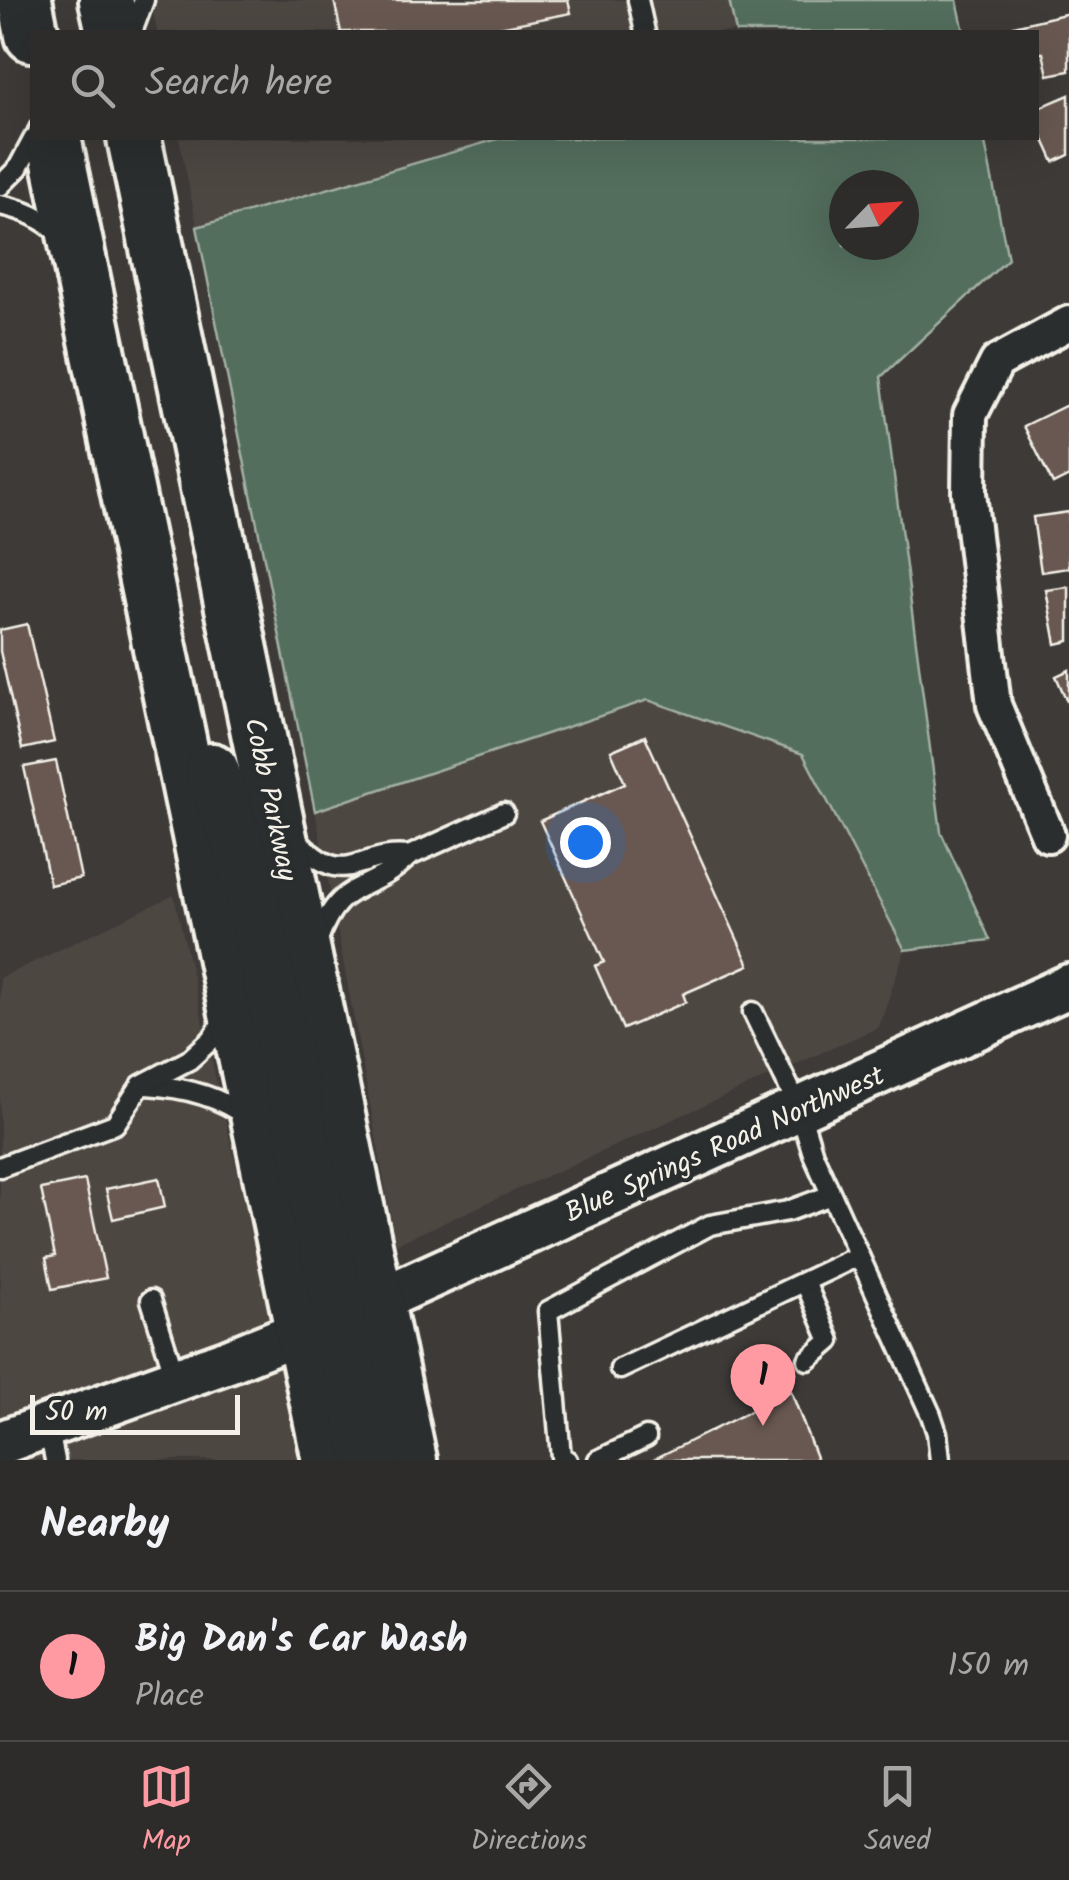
<!DOCTYPE html>
<html lang="en">
<head>
<meta charset="utf-8">
<style>
  body { margin:0; font-family:Kalam,sans-serif; background:#3a3836; color:#f1f3f6 }
  .compass { position:absolute; left:829px; top:170px; width:90px; height:90px; border-radius:50%; background:#2e2c2a; box-shadow:0 10px 40px #0002; rotate:65deg }
  .scale { position:absolute; left:30px; bottom:25px; width:210px; box-sizing:border-box; padding-left:10px; border:5px solid #f4f1e8; border-top:0; font-size:28px; line-height:35px; white-space:nowrap; color:#f4f1e8; -webkit-text-stroke:8px #2a2d2e; paint-order:stroke }
  .you { position:absolute; left:585px; top:842px; width:35px; height:35px; margin:-25px; border:8px solid #fff; border-radius:50%; background:#1a73e8; box-shadow:0 0 0 15px #1a73e833 }
  .badge { display:grid; place-items:center; width:65px; height:65px; border-radius:50%; background:#ff9aa2; color:#111; font-size:32px; font-weight:700 }
  .pin { position:absolute; translate:-50% -82px; filter:drop-shadow(0 2px 5px #0008) }
  .pin::after { content:''; position:absolute; top:52px; width:35px; height:30px; background:inherit; clip-path:polygon(0 0,100% 0,50% 100%) }
  .list { margin:0; padding:0; list-style:none }
  h2 { display:flex; justify-content:space-between; align-items:center; height:130px; margin:0; padding:0 40px; font-size:42px }
  h2 small { font-size:32px; font-weight:400; color:#a7a7a8 }
  .list li { display:grid; grid-template-columns:65px 1fr auto; gap:30px; align-items:center; box-sizing:border-box; height:150px; padding:0 40px; border-top:2px solid #494847 }
  .list b { display:block; font-size:38px; white-space:nowrap }
  .list p { margin:0; font-size:32px; white-space:nowrap; color:#a7a7a8 }
  .list em { font-size:32px; font-style:normal; color:#a7a7a8 }
  .icon { flex:none; width:55px; height:55px; fill:none; stroke:currentColor; stroke-width:2; stroke-linecap:round; stroke-linejoin:round }
  .map { position:relative; flex:none; width:1069px; height:1460px; overflow:hidden }
  .search { position:absolute; background:#2e2c2a; box-shadow:0 10px 40px #0002; left:30px; right:30px; top:30px; height:110px; display:flex; align-items:center; gap:25px; box-sizing:border-box; padding:0 35px; border-radius:0px; color:#a7a7a8; font-size:38px }
  .sheet { height:280px; background:#2e2c2a }
  nav { display:flex; justify-content:space-around; align-items:center; box-sizing:border-box; height:140px; border-top:2px solid #494847; background:#2e2c2a; font-size:28px; color:#a7a7a8 }
  nav a { display:grid; justify-items:center; gap:5px }
  nav .on { color:#ff9aa2 }
  .map>svg:first-child { display:block }
  .built { fill:#4d4643 }
  .green { fill:#526e5d; stroke:#a3b0a2; stroke-width:2.5; fill-rule:evenodd }
  .building { fill:#685851; stroke:#f4f1e8; stroke-width:2.5 }
  .lines { fill:none; stroke-linecap:round; stroke-linejoin:round }
  .service-casing { stroke:#f4f1e8; stroke-width:25 }
  .minor-casing { stroke:#f4f1e8; stroke-width:40 }
  .tertiary-casing { stroke:#f4f1e8; stroke-width:50 }
  .primary-casing { stroke:#f4f1e8; stroke-width:60 }
  .service { stroke:#2a2d2e; stroke-width:18 }
  .minor { stroke:#2a2d2e; stroke-width:32 }
  .tertiary { stroke:#2a2d2e; stroke-width:42 }
  .primary { stroke:#2a2d2e; stroke-width:52 }
  .labels { text-anchor:middle; stroke-width:8; stroke-linejoin:round; paint-order:stroke }
  .street-label { font-size:28px; fill:#f4f1e8; stroke:#2a2d2e }
</style>
</head>
<body>
<div class="map">
<svg width="1069" height="1460" viewBox="0 0 1069 1460">
  <rect width="100%" height="100%" fill="#3d3a38"/>
  <filter id="ink" filterUnits="userSpaceOnUse"><feTurbulence type="fractalNoise" baseFrequency=".01" numOctaves="2"/><feDisplacementMap in="SourceGraphic" scale="20" xChannelSelector="R" yChannelSelector="G"/><feConvolveMatrix kernelMatrix="1 2 1 2 8 2 1 2 1" color-interpolation-filters="sRGB"/></filter>
  <g filter="url(#ink)">
    <g class="built">
      <polygon points="151,0 729,0 736,32 157,32"/>
      <polygon points="179,138 501,138 197,227"/>
      <polygon points="649,700 803,753 905,950 879,1027 396,1244 315,811"/>
      <polygon points="174,895 303,1460 0,1460 0,978"/>
    </g>
    <g class="green">
      <polygon points="729,0 957,0 964,32 736,32"/>
      <path d="M501,138H984L1008,259L881,377L941,832L990,940L905,950L803,754L648,700L315,811L197,227ZM844,185H904V245H844Z"/>
    </g>
    <g class="building">
      <polygon points="334,0 568,0 571,13 474,32 341,32"/>
      <polygon points="1069,13 1069,71 1048,75 1043,53 1036,54 1036,32 1016,32 1014,26"/>
      <polygon points="1069,95 1069,155 1054,162 1036,122 1036,109"/>
      <polygon points="1069,404 1069,476 1053,484 1024,426"/>
      <polygon points="1069,512 1069,568 1041,572 1033,517"/>
      <polygon points="1069,587 1069,641 1056,644 1046,590"/>
      <polygon points="27,624 54,742 22,749 0,651 0,630"/>
      <polygon points="1069,670 1069,706 1056,676"/>
      <polygon points="645,736 749,965 683,994 686,1002 623,1029 595,966 604,962 540,821 625,783 611,751"/>
      <polygon points="56,761 81,878 50,885 24,767"/>
      <polygon points="159,1178 165,1207 113,1219 106,1189"/>
      <polygon points="85,1180 106,1278 52,1289 46,1258 55,1256 41,1189"/>
      <polygon points="791,1391 817,1460 652,1460"/>
    </g>
    <g class="lines">
      <g class="service-casing">
        <g id="service">
          <polyline points="638,0 645,32"/>
          <polyline points="132,32 144,0"/>
          <polyline points="0,186 18,168 34,138"/>
          <path d="M0,205C25,210 42,218 61,235"/>
          <path d="M295,838C346,894 357,850 409,856C371,895 339,875 317,943"/>
          <polyline points="409,856 504,813"/>
          <polyline points="753,1012 799,1108 813,1154 931,1415 937,1433 940,1460"/>
          <path d="M146,1085C183,1087 218,1095 248,1118"/>
          <polyline points="0,1167 115,1124 141,1085 189,1060 212,1039 224,1019"/>
          <polyline points="805,1282 830,1341 808,1360"/>
          <polyline points="151,1300 176,1380"/>
          <polyline points="620,1369 858,1256"/>
          <polyline points="48,1426 55,1460"/>
          <polyline points="567,1460 561,1457 548,1311 710,1225 788,1211 831,1195"/>
          <polyline points="598,1460 646,1437"/>
        </g>
      </g>
      <g class="minor-casing">
        <polyline id="minor" points="1048,835 994,705 969,493 970,415 997,362 1069,323"/>
      </g>
      <g class="tertiary-casing">
        <polyline id="tertiary" points="0,1443 228,1361 379,1300 1069,986"/>
      </g>
      <g class="primary-casing">
        <g id="primary">
          <polyline points="25,0 32,35"/>
          <polyline points="106,0 113,32"/>
          <polyline points="54,138 329,1460"/>
          <polyline points="134,138 410,1460"/>
          <polyline points="212,770 242,857 254,907 340,1317"/>
          <polyline points="338,1318 370,1460"/>
        </g>
      </g>
      <use href="#service" class="service"/>
      <use href="#minor" class="minor"/>
      <use href="#tertiary" class="tertiary"/>
      <use href="#primary" class="primary"/>
    </g>
  </g>
  <g class="labels">
    <g class="street-label">
      <text transform="translate(272 799) rotate(78)" y="10">Cobb Parkway</text>
      <text transform="translate(724 1143) rotate(-24)" y="10">Blue Springs Road Northwest</text>
    </g>
  </g>
</svg>
<svg class="compass" viewBox="-18 -18 36 36"><path d="M0-13l5 13h-10z" fill="#e53935"/><path d="M0 13l5-13h-10z" fill="#a7a7a8"/></svg>
<div class="scale">50 m</div>
<div class="you"></div>
<div class="pin badge" style="left:763px;top:1426px">1</div>
<div class="search"><svg class="icon" aria-label="search" viewBox="0 0 24 24"><circle cx="10" cy="10" r="6"/><path d="M15 15l6 6"/></svg>Search here</div>
</div>
<section class="sheet">
<h2>Nearby<small></small></h2>
<ul class="list">
<li><span class="badge">1</span><div><b>Big Dan's Car Wash</b><p>Place</p></div><em>150 m</em></li>
</ul>
</section>
<nav>
<a class="on"><svg class="icon" aria-label="map" viewBox="0 0 24 24"><path d="M3 6l6-2 6 2 6-2v14l-6 2-6-2-6 2zM9 4v14M15 6v14"/></svg>Map</a>
<a><svg class="icon" aria-label="directions" viewBox="0 0 24 24"><path d="M12 3l9 9-9 9-9-9zM9 14v-3h6M13 9l2 2-2 2"/></svg>Directions</a>
<a><svg class="icon" aria-label="saved" viewBox="0 0 24 24"><path d="M7 4h10v16l-5-4-5 4z"/></svg>Saved</a>
</nav>
</body>
</html>
